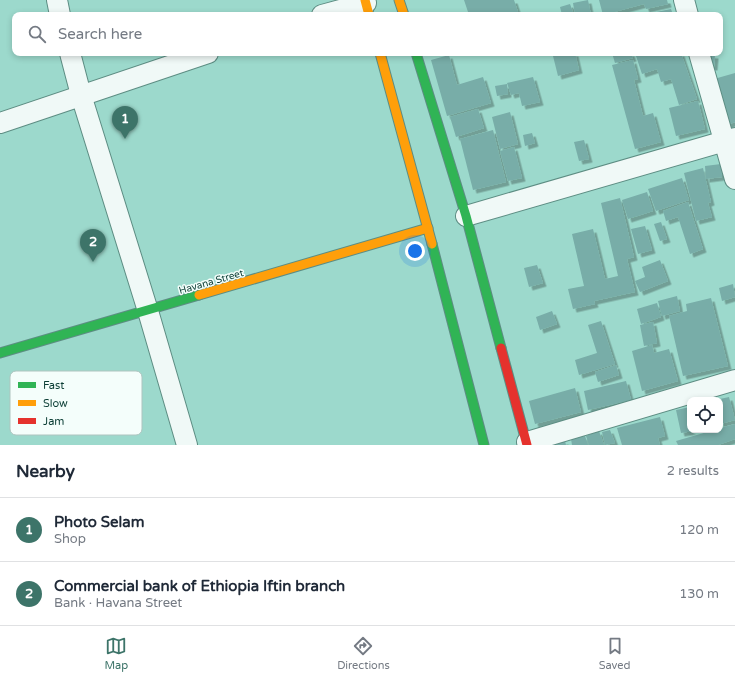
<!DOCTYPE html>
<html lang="en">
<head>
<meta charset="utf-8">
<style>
  body { margin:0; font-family:"Varela Round",sans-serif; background:#f2f2f3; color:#1f2937 }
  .controls { position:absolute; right:12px; bottom:12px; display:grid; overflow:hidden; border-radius:8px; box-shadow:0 2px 6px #0003 }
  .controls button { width:36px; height:36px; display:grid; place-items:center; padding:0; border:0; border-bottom:1px solid #e0e1e3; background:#fff; color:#1f2937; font:20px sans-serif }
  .you { position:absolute; left:415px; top:251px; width:14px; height:14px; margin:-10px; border:3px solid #fff; border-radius:50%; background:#1a73e8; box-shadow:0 0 0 6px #1a73e833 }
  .badge { display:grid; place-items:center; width:26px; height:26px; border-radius:50%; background:#3d7469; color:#fff; font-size:13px; font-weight:700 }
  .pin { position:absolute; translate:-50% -33px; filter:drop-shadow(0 1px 2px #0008) }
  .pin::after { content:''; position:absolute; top:21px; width:14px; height:12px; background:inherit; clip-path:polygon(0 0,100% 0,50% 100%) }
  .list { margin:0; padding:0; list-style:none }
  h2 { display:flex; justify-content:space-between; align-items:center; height:52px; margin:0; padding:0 16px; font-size:17px }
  h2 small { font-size:13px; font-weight:400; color:#747a83 }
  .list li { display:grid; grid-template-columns:26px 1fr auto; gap:12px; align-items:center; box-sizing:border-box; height:64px; padding:0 16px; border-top:1px solid #e0e1e3 }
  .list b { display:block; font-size:15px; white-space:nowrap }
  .list p { margin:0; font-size:13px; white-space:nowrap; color:#747a83 }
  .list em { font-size:13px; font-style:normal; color:#747a83 }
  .icon { flex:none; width:22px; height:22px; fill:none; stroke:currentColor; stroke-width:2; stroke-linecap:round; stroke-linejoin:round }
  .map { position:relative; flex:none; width:735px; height:445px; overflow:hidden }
  .search { position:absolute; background:#fff; box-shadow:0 2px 6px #0003; left:12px; right:12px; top:12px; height:44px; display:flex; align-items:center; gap:10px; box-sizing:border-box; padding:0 14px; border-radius:8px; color:#747a83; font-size:15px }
  .sheet { height:180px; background:#fff }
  nav { display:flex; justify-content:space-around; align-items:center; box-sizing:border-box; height:56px; border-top:1px solid #e0e1e3; background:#fff; font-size:11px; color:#747a83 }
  nav a { display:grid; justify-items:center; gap:2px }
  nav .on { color:#3d7469 }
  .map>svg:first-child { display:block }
  .building { fill:#78ada8; filter:url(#shadow) }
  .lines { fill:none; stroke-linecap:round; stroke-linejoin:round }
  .street-casing { stroke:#5d8d83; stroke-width:22 }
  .fast-casing { stroke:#5d8d83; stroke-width:11 }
  .slow-casing { stroke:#5d8d83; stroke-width:11 }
  .jam-casing { stroke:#5d8d83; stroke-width:11 }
  .street { stroke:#f0f9f7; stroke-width:20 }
  .fast { stroke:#30b455; stroke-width:9 }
  .slow { stroke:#ff9f0a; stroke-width:9 }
  .jam { stroke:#e5322d; stroke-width:9 }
  .labels { text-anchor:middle; stroke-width:3; stroke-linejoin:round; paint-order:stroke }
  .street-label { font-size:10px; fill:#0a3d34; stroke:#f4fefb }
  .key { fill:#f4fefb; stroke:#aec4bf; stroke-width:1 }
  .key-label { font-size:11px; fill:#0a3d34 }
</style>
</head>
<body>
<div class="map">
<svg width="735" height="445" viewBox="0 0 735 445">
  <defs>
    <filter id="shadow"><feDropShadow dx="3.5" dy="3.5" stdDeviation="0" flood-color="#0004"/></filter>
  </defs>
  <rect width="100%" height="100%" fill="#9cd9cc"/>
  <g class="building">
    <polygon points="464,0 514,0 519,15 469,15"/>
    <polygon points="588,0 591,15 575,15 573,3"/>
    <polygon points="599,0 667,0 668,4 646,9 644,4 603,15"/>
    <polygon points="570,4 574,15 562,15 560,7"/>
    <polygon points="671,9 673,15 656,15 656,12"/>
    <polygon points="567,53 575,53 579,70 558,76 553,56"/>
    <polygon points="612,53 631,53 633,58 615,63"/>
    <polygon points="635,53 681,53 697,99 679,105 671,79 661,82 657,69 642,74"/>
    <polygon points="702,54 715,55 714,67 702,66"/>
    <polygon points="449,55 457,85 483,77 491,103 447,116 431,60"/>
    <polygon points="633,60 638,79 634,80 643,116 653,113 661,142 635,149 612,65"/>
    <polygon points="735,73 735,122 722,127 707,81"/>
    <polygon points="533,77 540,102 522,106 519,93 511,95 507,83"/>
    <polygon points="507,84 508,94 497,96 495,86"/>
    <polygon points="698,101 705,129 676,136 669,108"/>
    <polygon points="478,109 484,128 456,137 450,117"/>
    <polygon points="510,112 518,144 500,149 492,117"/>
    <polygon points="493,130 506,182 473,190 460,139"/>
    <polygon points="532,133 535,143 525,146 523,135"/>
    <polygon points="584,140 589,159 579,161 574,142"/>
    <polygon points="514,147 522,178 508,181 500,151"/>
    <polygon points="721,164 722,177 706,179 705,166"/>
    <polygon points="703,168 711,202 708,203 712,217 696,221 684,173"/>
    <polygon points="682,178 689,200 656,211 648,189"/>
    <polygon points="647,192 653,211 628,219 622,200"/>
    <polygon points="620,198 634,257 627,259 635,292 594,301 595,304 573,309 568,289 584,286 572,234 593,229 605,279 618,276 601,203"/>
    <polygon points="688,202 703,249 690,254 678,217 666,221 663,211"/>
    <polygon points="661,222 667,239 660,241 654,224"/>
    <polygon points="645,226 652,250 638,254 631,229"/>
    <polygon points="660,260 668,281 640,292 635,281 645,277 642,267"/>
    <polygon points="537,265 543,283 529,287 524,268"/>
    <polygon points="733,284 735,297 722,301 719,288"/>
    <polygon points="677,296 680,311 662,316 658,301"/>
    <polygon points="711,298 728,366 683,376 669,316 687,311 686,304"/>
    <polygon points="657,303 661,317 641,324 637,309"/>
    <polygon points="552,311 557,324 540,330 536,317"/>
    <polygon points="601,321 615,364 579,375 575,360 597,353 588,325"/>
    <polygon points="653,322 657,343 644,346 640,325"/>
    <polygon points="652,345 654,353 669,349 678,381 642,391 632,351"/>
    <polygon points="616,365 619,375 598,382 595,372"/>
    <polygon points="626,381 631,400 588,410 584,391"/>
    <polygon points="575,388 581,412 535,424 529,401"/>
    <polygon points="729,397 735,420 720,424 720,399"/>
    <polygon points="690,407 690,430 693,431 681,433 676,410"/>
    <polygon points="660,417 665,436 658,438 660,445 622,445 617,428"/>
    <polygon points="735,424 735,439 718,445 678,445 676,441 714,430 720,430 720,428"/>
    <polygon points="610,430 615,443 605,445 602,432"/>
    <polygon points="599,431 604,445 589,445 586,436"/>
    <polygon points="585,436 588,445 572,445 571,439"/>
    <polygon points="565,441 566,445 552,445 552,444"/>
  </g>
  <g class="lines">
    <g class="street-casing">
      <g id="street">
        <polyline points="57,0 60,15"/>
        <polyline points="684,0 688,15"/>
        <polyline points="322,15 366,3"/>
        <polyline points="70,53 81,95 148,311 187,445"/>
        <polyline points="699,53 735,179"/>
        <polyline points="0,123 208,53"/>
        <polyline points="466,216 735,138"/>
        <polyline points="527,442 735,380"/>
      </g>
    </g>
    <g class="fast-casing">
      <g id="fast">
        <polyline points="416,53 466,216 501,348"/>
        <polyline points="432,244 484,445"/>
        <polyline points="0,353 199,295"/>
      </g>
    </g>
    <g class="slow-casing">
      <g id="slow">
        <polyline points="365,0 369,15"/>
        <polyline points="399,0 404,15"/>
        <polyline points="380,53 432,244"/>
        <polyline points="199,295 428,228"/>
      </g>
    </g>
    <g class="jam-casing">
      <polyline id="jam" points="501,348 527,445"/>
    </g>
    <use href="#street" class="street"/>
    <use href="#fast" class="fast"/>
    <use href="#slow" class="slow"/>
    <use href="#jam" class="jam"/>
  </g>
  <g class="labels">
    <g class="street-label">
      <text transform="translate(211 281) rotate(-16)" y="4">Havana Street</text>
    </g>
  </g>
  <rect x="10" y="371" width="132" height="64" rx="6" class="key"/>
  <rect x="18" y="382" width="18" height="6" fill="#30b455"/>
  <rect x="18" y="400" width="18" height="6" fill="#ff9f0a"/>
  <rect x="18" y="418" width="18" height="6" fill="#e5322d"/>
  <g class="key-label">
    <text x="43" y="389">Fast</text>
    <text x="43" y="407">Slow</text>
    <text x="43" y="425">Jam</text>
  </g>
</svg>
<div class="controls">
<button><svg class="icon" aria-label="locate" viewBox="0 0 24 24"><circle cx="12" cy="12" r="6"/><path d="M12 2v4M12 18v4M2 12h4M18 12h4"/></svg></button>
</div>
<div class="you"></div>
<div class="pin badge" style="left:125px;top:139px">1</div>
<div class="pin badge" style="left:93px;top:262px">2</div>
<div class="search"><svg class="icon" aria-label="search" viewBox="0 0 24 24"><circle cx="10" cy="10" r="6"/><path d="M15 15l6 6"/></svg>Search here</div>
</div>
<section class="sheet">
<h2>Nearby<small>2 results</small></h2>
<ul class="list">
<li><span class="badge">1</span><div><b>Photo Selam</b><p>Shop</p></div><em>120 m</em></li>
<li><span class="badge">2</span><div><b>Commercial bank of Ethiopia Iftin branch</b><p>Bank · Havana Street</p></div><em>130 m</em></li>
</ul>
</section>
<nav>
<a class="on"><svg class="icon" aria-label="map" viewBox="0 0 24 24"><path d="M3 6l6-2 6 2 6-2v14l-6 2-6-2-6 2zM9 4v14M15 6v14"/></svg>Map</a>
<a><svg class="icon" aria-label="directions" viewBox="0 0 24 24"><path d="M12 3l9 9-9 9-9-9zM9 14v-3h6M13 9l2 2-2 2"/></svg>Directions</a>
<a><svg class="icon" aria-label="saved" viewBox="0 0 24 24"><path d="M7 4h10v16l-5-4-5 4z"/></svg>Saved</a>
</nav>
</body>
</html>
